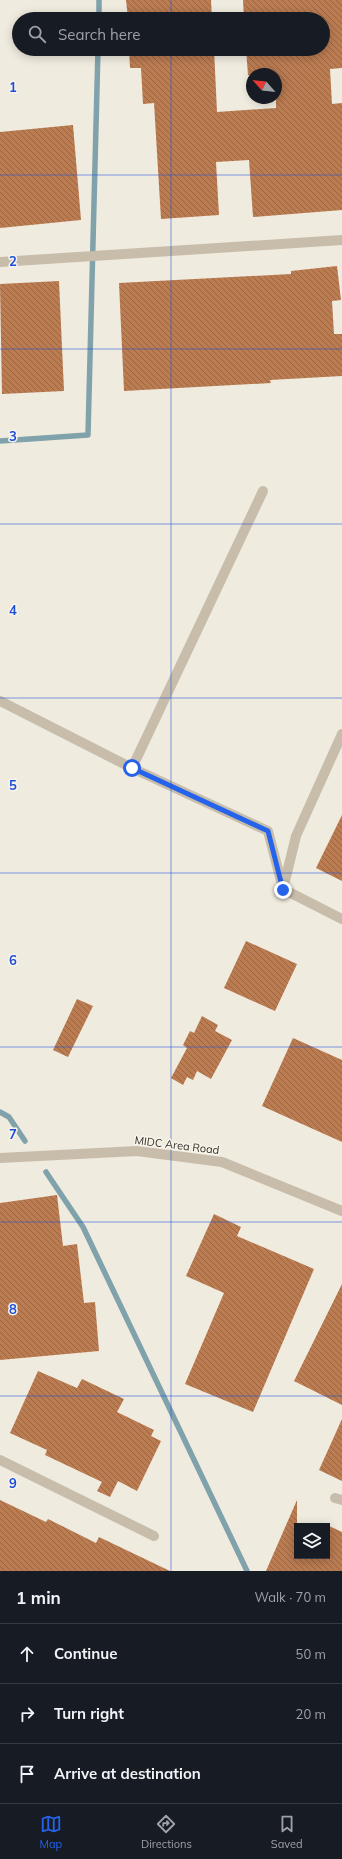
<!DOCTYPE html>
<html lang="en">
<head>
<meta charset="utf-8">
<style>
  body { margin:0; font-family:Mulish,sans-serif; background:#20242c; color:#f1f3f6 }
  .controls { position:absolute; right:12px; bottom:12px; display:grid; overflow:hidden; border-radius:0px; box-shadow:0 2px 10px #0003 }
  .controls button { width:36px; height:36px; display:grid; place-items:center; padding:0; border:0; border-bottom:1px solid #363941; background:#171b24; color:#f1f3f6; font:20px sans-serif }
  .compass { position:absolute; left:246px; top:68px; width:36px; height:36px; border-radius:50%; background:#171b24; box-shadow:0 2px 10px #0003; rotate:297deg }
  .stop { position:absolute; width:12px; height:12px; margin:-9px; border:3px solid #2563eb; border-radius:50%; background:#fff }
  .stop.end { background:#2563eb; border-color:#fff; box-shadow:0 1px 4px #0008 }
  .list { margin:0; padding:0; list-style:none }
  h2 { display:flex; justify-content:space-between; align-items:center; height:52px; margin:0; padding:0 16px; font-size:17px }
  h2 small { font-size:13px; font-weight:400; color:#9ea1a6 }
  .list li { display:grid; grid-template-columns:26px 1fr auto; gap:12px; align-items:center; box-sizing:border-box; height:60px; padding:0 16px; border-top:1px solid #363941 }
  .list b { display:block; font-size:15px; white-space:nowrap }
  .list em { font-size:13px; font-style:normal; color:#9ea1a6 }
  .icon { flex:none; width:22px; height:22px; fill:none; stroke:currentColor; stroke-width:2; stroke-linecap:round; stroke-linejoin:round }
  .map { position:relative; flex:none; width:342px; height:1571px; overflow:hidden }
  .search { position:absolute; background:#171b24; box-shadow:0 2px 10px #0003; left:12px; right:12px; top:12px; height:44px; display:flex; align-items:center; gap:10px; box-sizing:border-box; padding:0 14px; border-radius:22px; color:#9ea1a6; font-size:15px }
  .sheet { height:232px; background:#171b24 }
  nav { display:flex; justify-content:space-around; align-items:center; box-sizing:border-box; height:56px; border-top:1px solid #363941; background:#171b24; font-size:11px; color:#9ea1a6 }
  nav a { display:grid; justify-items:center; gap:2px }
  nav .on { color:#2563eb }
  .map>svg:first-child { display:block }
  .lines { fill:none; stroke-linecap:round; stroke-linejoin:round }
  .stream { stroke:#80a2ab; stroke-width:5.5 }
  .building { fill:url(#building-back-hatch) }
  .minor { stroke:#c8bdab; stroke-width:10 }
  .route { stroke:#2563eb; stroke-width:5 }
  .grid { fill:none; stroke:#1d4ed8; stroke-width:1; stroke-opacity:0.55 }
  .labels { text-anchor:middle; stroke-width:3; stroke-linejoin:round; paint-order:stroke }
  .street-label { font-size:11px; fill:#36302a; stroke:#f8f4eb }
  .grid-label { font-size:13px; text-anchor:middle; font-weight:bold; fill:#1d4ed8; stroke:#f8f4eb; stroke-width:3; stroke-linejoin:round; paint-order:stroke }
</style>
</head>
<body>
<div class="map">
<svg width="342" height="1571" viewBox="0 0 342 1571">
  <defs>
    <pattern id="building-back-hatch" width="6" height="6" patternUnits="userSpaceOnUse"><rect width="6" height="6" fill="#bb7c52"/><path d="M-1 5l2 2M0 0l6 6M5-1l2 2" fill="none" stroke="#964"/></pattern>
  </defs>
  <rect width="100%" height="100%" fill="#f0ebdf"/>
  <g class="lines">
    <g class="stream">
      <polyline points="99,19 99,0"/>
      <polyline points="0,441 88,435 98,49"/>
      <polyline points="0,1112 9,1117 25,1141"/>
      <polyline points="46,1172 83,1227 247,1571"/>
    </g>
  </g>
  <g class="building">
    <polygon points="126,0 211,0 212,19 128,19"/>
    <polygon points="243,0 342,0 342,68 330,69 332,104 342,103 342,210 253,217 249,160 216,162 219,215 161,219 154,103 143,104 141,68 130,68 129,49 214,49 217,112 276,108 276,73 248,75 246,49 323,49 323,19 244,19"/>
    <polygon points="73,125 81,220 0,228 0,132"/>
    <polygon points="337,266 341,300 332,301 334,334 342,334 342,376 270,380 271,383 124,391 119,283 291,274 291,271"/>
    <polygon points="59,281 64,391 2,394 0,284"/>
    <polygon points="342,815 342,881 316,868"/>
    <polygon points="246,941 297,964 275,1011 224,988"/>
    <polygon points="77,999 93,1006 68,1057 53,1050"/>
    <polygon points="202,1016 218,1025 215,1031 232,1040 211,1079 197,1071 193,1080 187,1077 183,1085 171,1078 187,1048 183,1045 190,1031 194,1033"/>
    <polygon points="293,1038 342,1060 342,1142 262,1106"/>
    <polygon points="57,1195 63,1246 77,1244 84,1303 95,1302 99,1351 0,1360 0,1203"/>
    <polygon points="214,1214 241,1227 237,1236 314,1269 253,1412 185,1384 224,1293 186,1276"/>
    <polygon points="342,1284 342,1405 294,1381"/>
    <polygon points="38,1371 77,1388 82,1379 124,1399 117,1412 154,1430 151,1436 161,1441 137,1491 118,1481 110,1497 97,1491 102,1482 45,1455 47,1450 10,1433"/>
    <polygon points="342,1419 342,1481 319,1470"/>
    <polygon points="0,1500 46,1522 48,1519 96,1543 99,1537 170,1571 0,1571"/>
    <polygon points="297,1500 297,1556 327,1556 327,1525 342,1532 342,1571 266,1571"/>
  </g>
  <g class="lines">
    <g class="minor">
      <polyline points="0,262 342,240"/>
      <polyline points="0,701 132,768 268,831 283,889"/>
      <polyline points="342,734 296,836 283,889 342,919"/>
      <polyline points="132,768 263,491"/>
      <polyline points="0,1158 137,1151 222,1162 342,1211"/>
      <polyline points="0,1460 154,1536"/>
      <polyline points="335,1498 342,1500"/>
    </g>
  </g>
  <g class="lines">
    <polyline class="route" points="132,768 268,831 283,890"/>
  </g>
  <path class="grid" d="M171,0V19M171,49V1571M0,175H342M0,349H342M0,524H342M0,698H342M0,873H342M0,1047H342M0,1222H342M0,1396H342"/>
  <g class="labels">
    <g class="street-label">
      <text transform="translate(177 1145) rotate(7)" y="4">MIDC Area Road</text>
    </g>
  </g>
  <g class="grid-label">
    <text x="13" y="92">1</text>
    <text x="13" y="266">2</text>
    <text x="13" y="441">3</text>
    <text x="13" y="615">4</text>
    <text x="13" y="790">5</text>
    <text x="13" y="965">6</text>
    <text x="13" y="1139">7</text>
    <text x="13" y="1314">8</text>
    <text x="13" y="1488">9</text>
  </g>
</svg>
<div class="controls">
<button><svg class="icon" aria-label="layers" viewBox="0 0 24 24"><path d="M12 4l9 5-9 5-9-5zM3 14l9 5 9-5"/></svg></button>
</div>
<svg class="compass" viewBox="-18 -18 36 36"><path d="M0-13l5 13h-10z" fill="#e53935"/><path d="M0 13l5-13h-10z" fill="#9ea1a6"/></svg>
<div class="stop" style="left:132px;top:768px"></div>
<div class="stop end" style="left:283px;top:890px"></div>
<div class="search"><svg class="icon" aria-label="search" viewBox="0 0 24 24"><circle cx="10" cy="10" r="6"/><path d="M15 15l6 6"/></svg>Search here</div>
</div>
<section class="sheet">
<h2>1 min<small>Walk · 70 m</small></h2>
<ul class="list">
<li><svg class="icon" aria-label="ahead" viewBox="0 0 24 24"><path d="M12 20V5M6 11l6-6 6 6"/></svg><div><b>Continue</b></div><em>50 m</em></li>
<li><svg class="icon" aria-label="right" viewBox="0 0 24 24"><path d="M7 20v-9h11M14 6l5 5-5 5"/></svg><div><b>Turn right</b></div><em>20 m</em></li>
<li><svg class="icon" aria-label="arrive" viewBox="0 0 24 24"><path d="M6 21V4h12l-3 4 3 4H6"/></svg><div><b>Arrive at destination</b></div></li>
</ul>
</section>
<nav>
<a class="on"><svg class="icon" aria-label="map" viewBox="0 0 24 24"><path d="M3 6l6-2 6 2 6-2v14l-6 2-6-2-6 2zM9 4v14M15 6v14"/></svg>Map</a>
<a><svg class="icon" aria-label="directions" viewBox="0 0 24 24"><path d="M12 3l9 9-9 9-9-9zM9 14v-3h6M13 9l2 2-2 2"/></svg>Directions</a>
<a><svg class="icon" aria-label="saved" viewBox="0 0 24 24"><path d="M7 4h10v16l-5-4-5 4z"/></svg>Saved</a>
</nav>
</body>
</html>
